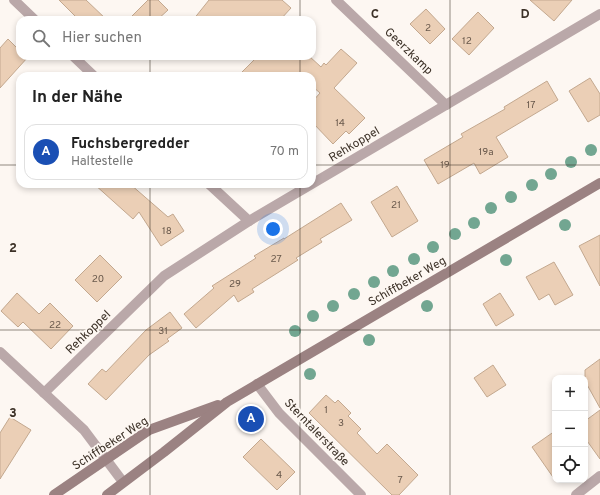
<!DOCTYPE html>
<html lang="de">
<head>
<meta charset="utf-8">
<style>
  body { margin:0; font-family:Overpass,sans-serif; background:#f6f6f6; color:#222 }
  .controls { position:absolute; right:12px; bottom:12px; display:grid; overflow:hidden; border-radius:8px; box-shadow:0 2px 6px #0003 }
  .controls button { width:36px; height:36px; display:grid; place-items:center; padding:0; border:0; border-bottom:1px solid #e0e0e0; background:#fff; color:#222; font:20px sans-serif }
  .you { position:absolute; left:273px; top:229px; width:14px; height:14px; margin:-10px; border:3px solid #fff; border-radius:50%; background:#1a73e8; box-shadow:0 0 0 6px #1a73e833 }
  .badge { display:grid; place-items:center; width:26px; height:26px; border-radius:50%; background:#a63999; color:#fff; font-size:13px; font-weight:700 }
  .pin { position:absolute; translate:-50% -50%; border:2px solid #fff; box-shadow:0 1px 4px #0006 }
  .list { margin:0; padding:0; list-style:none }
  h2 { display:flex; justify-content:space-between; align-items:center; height:52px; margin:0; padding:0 16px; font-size:17px }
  h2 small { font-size:13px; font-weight:400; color:#767676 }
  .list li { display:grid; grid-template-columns:26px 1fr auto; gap:12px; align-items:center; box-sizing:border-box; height:56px; margin:0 8px 8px; padding:0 8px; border:1px solid #e0e0e0; border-radius:12px }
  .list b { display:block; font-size:15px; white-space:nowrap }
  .list p { margin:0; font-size:13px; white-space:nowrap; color:#767676 }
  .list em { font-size:13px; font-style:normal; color:#767676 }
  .icon { flex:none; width:22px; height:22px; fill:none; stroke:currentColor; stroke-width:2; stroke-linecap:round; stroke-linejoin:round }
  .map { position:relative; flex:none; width:600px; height:495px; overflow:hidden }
  .search { position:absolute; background:#fff; box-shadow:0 2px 6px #0003; left:16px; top:16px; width:300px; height:44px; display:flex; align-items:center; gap:10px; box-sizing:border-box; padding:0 14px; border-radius:12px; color:#767676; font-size:15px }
  .panel { position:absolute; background:#fff; box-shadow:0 2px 6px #0003; left:16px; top:72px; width:300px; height:116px; border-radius:12px }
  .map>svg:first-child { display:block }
  .building { fill:#ebcfb6; stroke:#c3a88f }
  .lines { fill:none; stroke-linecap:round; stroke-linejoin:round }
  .street { stroke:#baa8a9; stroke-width:10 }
  .secondary { stroke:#9b8282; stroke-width:10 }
  .tree { fill:#72a691 }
  .grid { fill:none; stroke:#3c3127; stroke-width:1; stroke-opacity:0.55 }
  .labels { text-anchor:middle; stroke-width:3.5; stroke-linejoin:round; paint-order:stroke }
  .number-label { font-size:10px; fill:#68584b }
  .street-label { font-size:12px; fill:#3c3127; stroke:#fdf7f2 }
  .grid-label { font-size:13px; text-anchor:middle; font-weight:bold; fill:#3c3127; stroke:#fdf7f2; stroke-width:3.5; stroke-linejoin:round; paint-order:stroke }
</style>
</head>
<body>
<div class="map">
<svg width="600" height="495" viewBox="0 0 600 495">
  <rect width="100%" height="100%" fill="#fdf7f2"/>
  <g class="building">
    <polygon points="59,0 86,0 107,20 79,20"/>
    <polygon points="148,0 158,0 168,10 157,20 128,20"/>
    <polygon points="209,0 282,0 291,8 280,20 193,20"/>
    <polygon points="530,0 572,0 554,21"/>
    <polygon points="426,9 445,29 430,44 410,24"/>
    <polygon points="478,12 494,28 469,55 452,39"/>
    <polygon points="8,39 20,51 20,56 26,56 28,57 0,88 0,48"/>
    <polygon points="341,49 357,63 334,88 365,118 349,134 346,131 333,144 312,122 312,102 320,93 312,86 312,76 238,76 258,56 309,56 321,67 324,63 326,65"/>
    <polygon points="590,78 600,94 600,115 588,122 569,91"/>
    <polygon points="547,81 558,100 496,137 508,157 480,174 474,163 438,184 424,160 463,137 461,134 505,109 504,107"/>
    <polygon points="94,184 130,184 168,217 173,214 184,231 161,246 139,212 133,219"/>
    <polygon points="397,186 418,221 392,237 371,202"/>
    <polygon points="341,203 352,220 320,239 322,242 296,258 298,260 252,289 254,292 238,302 234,295 196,328 184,314 214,288 212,286 256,258 254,256 284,238 284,239"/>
    <polygon points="600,235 600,286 579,246"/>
    <polygon points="100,255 122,277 97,302 75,280"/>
    <polygon points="554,262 573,295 555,305 549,294 539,300 526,277"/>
    <polygon points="17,293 39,314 50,303 73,326 51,349 23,322 18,327 1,311"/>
    <polygon points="500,293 514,315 496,326 483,304"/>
    <polygon points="170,312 182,328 167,339 169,341 149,355 106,400 88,384 102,369 106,372 146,330"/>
    <polygon points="600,359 600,408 585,381 585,370"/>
    <polygon points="493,365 506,385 487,397 474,378"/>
    <polygon points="326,395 335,403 338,400 351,413 348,416 361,429 357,433 377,454 387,444 418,475 399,495 392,495 309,413"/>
    <polygon points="600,410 600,459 585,438 585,421"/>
    <polygon points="10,417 31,430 0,479 0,433"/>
    <polygon points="555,431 555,480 532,447"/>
    <polygon points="261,439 295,472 277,490 243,457"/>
  </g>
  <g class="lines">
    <g class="street">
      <polyline points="14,0 35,20"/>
      <polyline points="336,0 446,105"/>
      <polyline points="73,56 94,76"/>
      <polyline points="209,184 249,221"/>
      <polyline points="0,352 84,430 123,482"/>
      <polyline points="257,384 279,413 361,495"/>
      <polyline points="44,393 164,276 249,221 600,14"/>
      <polyline points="576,495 600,476"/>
    </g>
    <g class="secondary">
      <polyline points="54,495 149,430 218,405"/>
      <polyline points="107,495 164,452 227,402 600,183"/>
    </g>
  </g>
  <g class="tree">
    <circle cx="591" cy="150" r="6"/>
    <circle cx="571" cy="162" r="6"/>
    <circle cx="551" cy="174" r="6"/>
    <circle cx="532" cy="185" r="6"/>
    <circle cx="511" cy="197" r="6"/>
    <circle cx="491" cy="208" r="6"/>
    <circle cx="474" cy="223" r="6"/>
    <circle cx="565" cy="225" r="6"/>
    <circle cx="455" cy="234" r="6"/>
    <circle cx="433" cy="247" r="6"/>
    <circle cx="414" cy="259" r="6"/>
    <circle cx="506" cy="260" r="6"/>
    <circle cx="393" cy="271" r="6"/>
    <circle cx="374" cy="282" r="6"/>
    <circle cx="354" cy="294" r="6"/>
    <circle cx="333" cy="306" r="6"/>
    <circle cx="427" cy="306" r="6"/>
    <circle cx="313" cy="316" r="6"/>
    <circle cx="295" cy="331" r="6"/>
    <circle cx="369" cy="340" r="6"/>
    <circle cx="310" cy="374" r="6"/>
  </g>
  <path class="grid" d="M150,0V20M300,0V20M450,0V495M150,56V76M300,56V76M0,165H20M312,165H600M150,184V495M300,184V495M0,330H600"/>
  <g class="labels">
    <g class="number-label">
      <text x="428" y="31">2</text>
      <text x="467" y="44">12</text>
      <text x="531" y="108">17</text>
      <text x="340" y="126">14</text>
      <text x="486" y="155">19a</text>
      <text x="445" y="168">19</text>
      <text x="396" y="208">21</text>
      <text x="167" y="234">18</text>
      <text x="276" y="262">27</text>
      <text x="98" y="282">20</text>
      <text x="235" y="287">29</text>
      <text x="55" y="328">22</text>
      <text x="163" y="334">31</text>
      <text x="326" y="413">1</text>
      <text x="341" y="426">3</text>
      <text x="279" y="478">4</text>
      <text x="400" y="483">7</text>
    </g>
    <g class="street-label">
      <text transform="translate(409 51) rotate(44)" y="4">Geerzkamp</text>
      <text transform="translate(354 144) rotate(-31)" y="4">Rehkoppel</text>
      <text transform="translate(407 281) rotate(-30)" y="4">Schiffbeker Weg</text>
      <text transform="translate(88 332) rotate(-44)" y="4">Rehkoppel</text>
      <text transform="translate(317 432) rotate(46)" y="4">Sterntalerstraße</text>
      <text transform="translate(110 443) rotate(-33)" y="4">Schiffbeker Weg</text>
    </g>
  </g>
  <g class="grid-label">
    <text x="375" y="18">C</text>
    <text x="525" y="18">D</text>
    <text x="13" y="252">2</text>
    <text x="13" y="417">3</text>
  </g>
</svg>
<div class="controls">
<button>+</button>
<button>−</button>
<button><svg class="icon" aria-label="locate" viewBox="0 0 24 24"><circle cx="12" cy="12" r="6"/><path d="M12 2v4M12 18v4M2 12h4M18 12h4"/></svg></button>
</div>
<div class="you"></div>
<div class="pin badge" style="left:251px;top:419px;background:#1a4fb4">A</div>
<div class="search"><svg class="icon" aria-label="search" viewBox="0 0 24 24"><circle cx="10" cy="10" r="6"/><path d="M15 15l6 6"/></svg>Hier suchen</div>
<section class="panel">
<h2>In der Nähe<small></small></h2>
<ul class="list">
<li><span class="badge" style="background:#1a4fb4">A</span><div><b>Fuchsbergredder</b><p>Haltestelle</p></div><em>70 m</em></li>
</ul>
</section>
</div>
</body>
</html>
